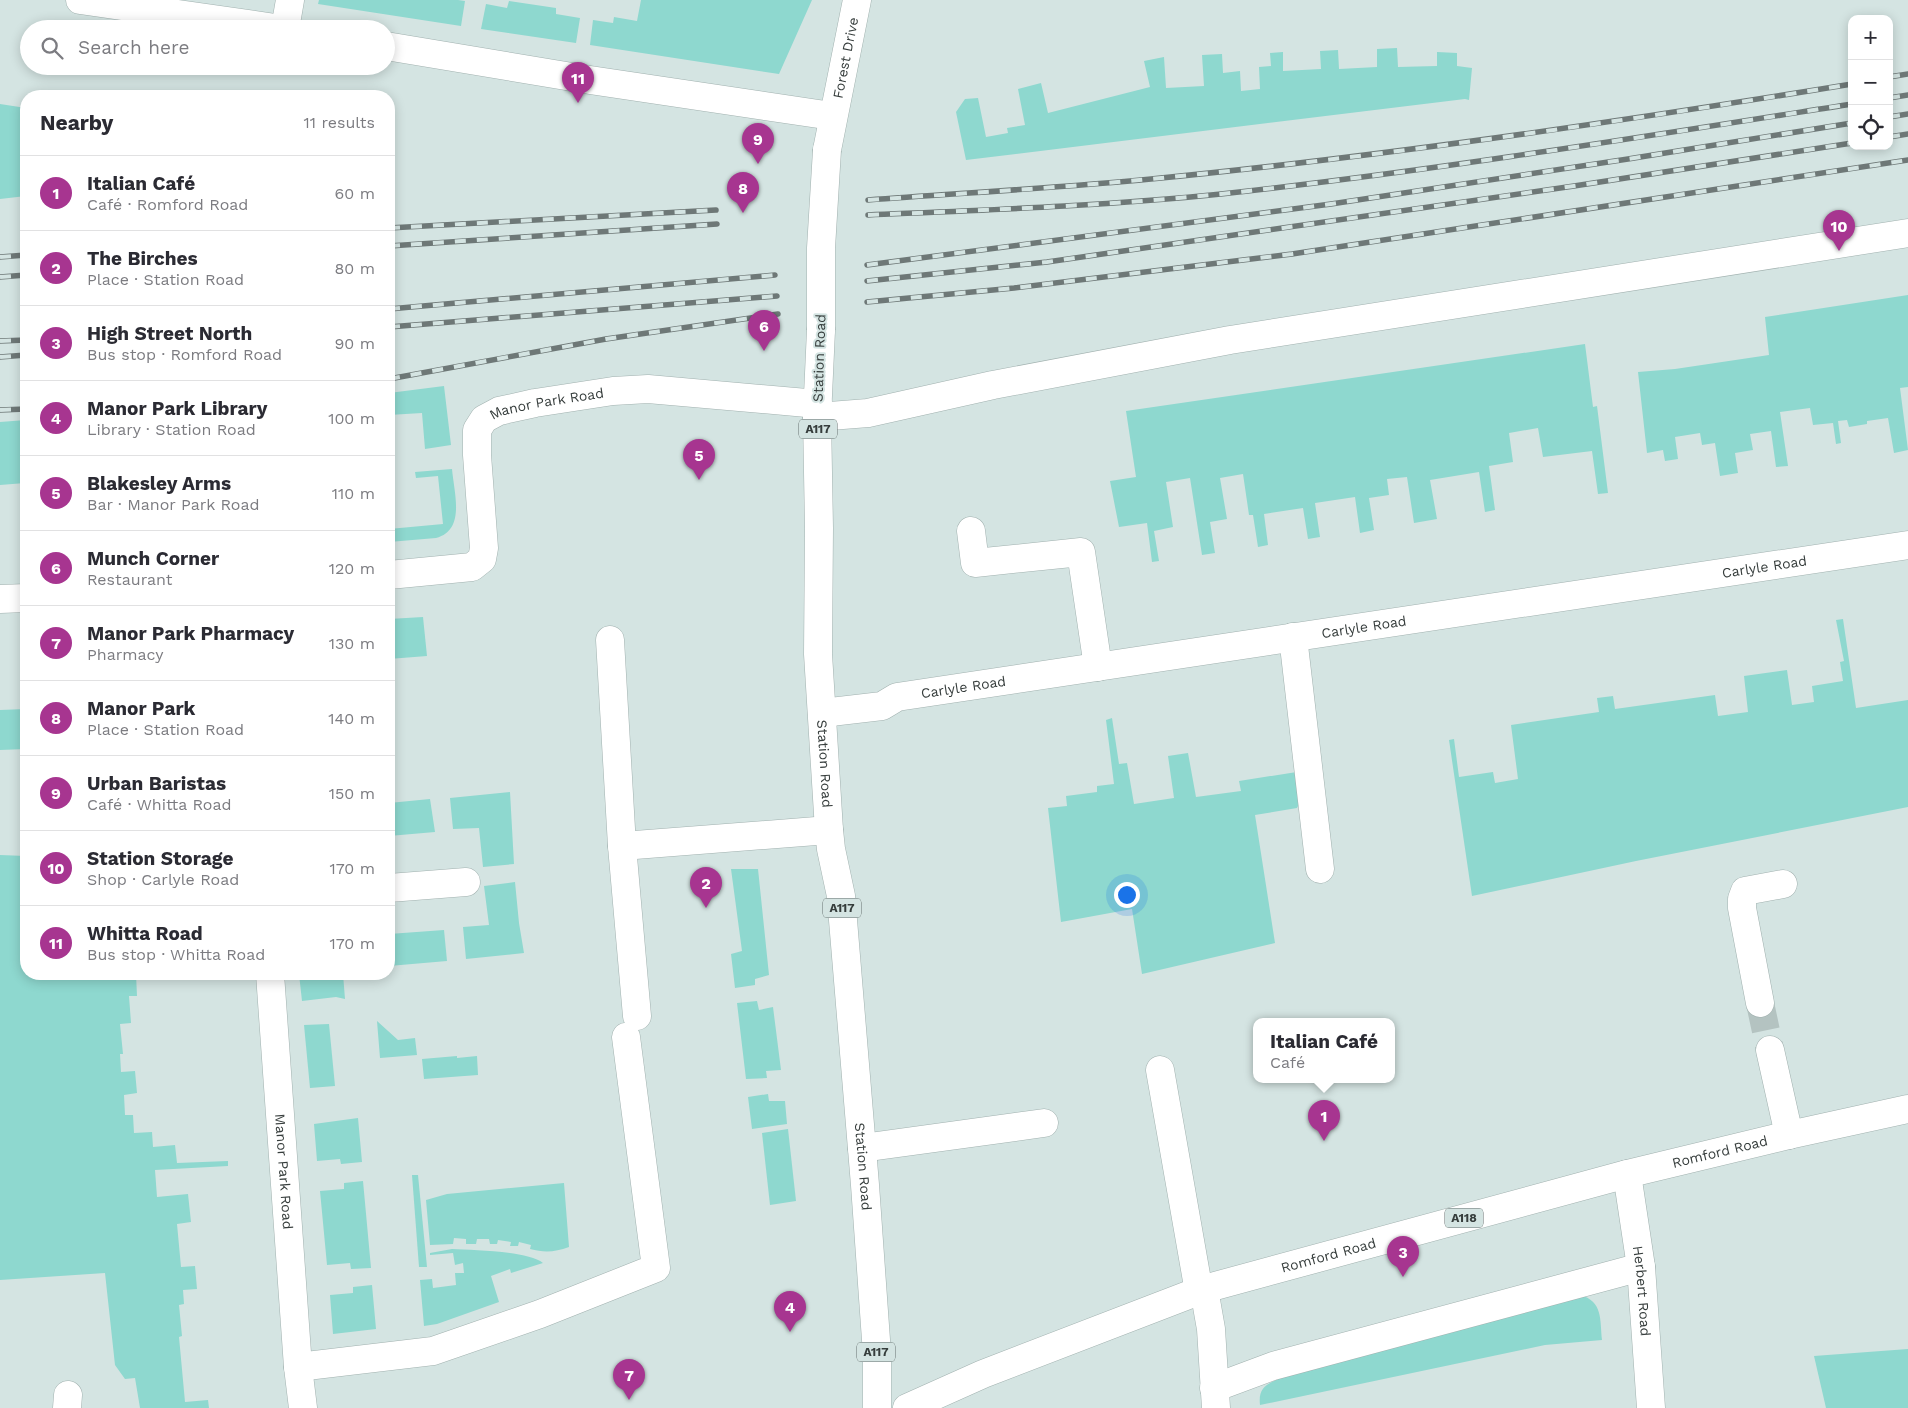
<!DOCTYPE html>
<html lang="en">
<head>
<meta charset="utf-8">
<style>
  body { margin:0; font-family:"Work Sans",sans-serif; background:#f2f2f3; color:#2b2b33 }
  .controls { position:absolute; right:15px; top:15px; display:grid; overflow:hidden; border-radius:10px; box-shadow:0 2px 12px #0003 }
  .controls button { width:45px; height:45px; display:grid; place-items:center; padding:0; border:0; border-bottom:1px solid #e1e1e2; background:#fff; color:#2b2b33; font:25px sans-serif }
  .you { position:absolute; left:1126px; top:894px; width:18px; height:18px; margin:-12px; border:4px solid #fff; border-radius:50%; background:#1a73e8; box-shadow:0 0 0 8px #1a73e833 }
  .badge { display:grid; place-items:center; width:32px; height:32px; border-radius:50%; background:#a73590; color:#fff; font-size:16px; font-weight:700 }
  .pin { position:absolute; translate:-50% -41px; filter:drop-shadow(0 1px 2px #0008) }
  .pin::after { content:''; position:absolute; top:26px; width:18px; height:15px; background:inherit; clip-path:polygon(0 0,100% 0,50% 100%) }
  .popup { position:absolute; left:1253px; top:1018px; width:142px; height:65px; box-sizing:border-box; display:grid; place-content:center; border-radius:10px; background:#fff; filter:drop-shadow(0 1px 4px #0005); font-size:16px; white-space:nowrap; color:#7c7c81 }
  .popup b { font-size:19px; color:#2b2b33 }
  .popup::after { content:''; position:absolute; left:50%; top:100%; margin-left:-10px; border:10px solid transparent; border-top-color:#fff }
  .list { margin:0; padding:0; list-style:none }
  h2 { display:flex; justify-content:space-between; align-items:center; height:65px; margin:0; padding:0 20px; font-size:21px }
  h2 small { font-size:16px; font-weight:400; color:#7c7c81 }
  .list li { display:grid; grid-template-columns:32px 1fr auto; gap:15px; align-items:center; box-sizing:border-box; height:75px; padding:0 20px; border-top:1px solid #e1e1e2 }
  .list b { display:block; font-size:19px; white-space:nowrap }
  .list p { margin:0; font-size:16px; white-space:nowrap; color:#7c7c81 }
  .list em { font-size:16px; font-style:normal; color:#7c7c81 }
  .icon { flex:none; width:28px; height:28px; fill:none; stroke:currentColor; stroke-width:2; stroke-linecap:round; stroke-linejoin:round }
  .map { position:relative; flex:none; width:1908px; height:1408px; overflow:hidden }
  .search { position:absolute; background:#fff; box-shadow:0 2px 12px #0003; left:20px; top:20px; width:375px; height:55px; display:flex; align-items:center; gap:12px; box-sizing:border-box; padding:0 18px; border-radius:28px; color:#7c7c81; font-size:19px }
  .panel { position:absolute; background:#fff; box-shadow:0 2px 12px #0003; left:20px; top:90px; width:375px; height:890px; border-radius:20px }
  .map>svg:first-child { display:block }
  .green { fill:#8ed8cf }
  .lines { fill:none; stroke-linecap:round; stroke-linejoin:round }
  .minor-tunnel { stroke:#b4c3c1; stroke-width:28; stroke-dasharray:28 14; stroke-linecap:butt }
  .minor-casing { stroke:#a1b1af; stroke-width:29 }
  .major-casing { stroke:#a1b1af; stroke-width:29 }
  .minor { stroke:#fff; stroke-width:28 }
  .major { stroke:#fff; stroke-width:28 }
  .rail-casing { stroke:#6e7877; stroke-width:5.5 }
  .rail { stroke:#d4e4e2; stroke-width:4; stroke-dasharray:11; stroke-linecap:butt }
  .major-bridge-casing { stroke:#a1b1af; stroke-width:29; stroke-linecap:butt }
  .major-bridge { stroke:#fff; stroke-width:28 }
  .labels { text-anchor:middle; stroke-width:4; stroke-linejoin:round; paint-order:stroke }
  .shield { fill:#d4e4e2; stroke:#656f6e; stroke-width:1 }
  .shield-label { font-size:12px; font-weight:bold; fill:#363d3c }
  .street-label { font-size:14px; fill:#363d3c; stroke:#d4e4e2 }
</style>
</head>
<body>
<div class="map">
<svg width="1908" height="1408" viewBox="0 0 1908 1408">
  <rect width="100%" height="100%" fill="#d4e4e2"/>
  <g class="green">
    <polygon points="319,0 458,0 465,1 461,26 318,4"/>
    <polygon points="641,0 812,0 779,74 590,45 593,20 613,23 614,17 637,21"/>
    <polygon points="509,1 556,8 556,14 580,18 576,43 481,29 486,4 507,8"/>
    <polygon points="1397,48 1398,67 1437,66 1437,52 1457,53 1457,66 1472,68 1469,100 1465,99 966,160 956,112 965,99 978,98 986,137 1008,133 1007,128 1025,125 1018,89 1041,83 1048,113 1150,87 1144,61 1164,57 1166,88 1204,86 1202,55 1222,54 1223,73 1240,71 1241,91 1260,89 1259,67 1271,66 1270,53 1283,52 1283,71 1321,69 1320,51 1338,50 1339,69 1377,67 1377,49"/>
    <polygon points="0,104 26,108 26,196 0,199"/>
    <polygon points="1908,295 1908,387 1900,388 1908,450 1894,453 1888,418 1867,421 1867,424 1849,427 1847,420 1838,421 1841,443 1836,444 1833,423 1813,425 1810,408 1780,412 1788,466 1776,467 1771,431 1750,434 1753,450 1735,453 1738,473 1720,476 1715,443 1702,445 1700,433 1675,437 1678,459 1665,461 1663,450 1647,453 1638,372 1675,369 1769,355 1765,317"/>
    <polygon points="1585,344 1593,407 1597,406 1608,493 1598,494 1592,451 1543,457 1538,428 1509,433 1513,462 1489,466 1495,510 1485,512 1479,472 1430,480 1437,519 1414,523 1407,477 1387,479 1389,495 1369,498 1374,530 1360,533 1355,497 1315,503 1320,537 1308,539 1303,508 1264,514 1268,545 1258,547 1253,515 1249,515 1243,474 1220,478 1227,519 1210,522 1215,553 1202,555 1190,478 1166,482 1173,527 1154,531 1159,561 1152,562 1147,523 1119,527 1110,481 1136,477 1126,411"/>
    <polygon points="444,386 451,445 425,449 422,413 389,415 389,393"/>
    <polygon points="26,420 25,483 0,485 0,422"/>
    <path d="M452,469C454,493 466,530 436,538L389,542V529L443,524L438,476L416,478L415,472Z"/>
    <polygon points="423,617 427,656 389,659 389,619"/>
    <polygon points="1843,619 1856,708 1908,700 1908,807 1636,861 1472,896 1449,740 1454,739 1459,777 1493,772 1495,783 1518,779 1511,725 1599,712 1597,698 1613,696 1615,709 1715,695 1718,716 1748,712 1744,676 1787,670 1792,705 1814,702 1812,686 1843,681 1840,662 1844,661 1836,620"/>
    <polygon points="26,709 26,749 0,750 0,710"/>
    <polygon points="1112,718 1119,764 1127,763 1134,804 1174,798 1168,756 1188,753 1196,797 1241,791 1239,781 1303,771 1304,794 1297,808 1255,815 1275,943 1142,974 1132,909 1061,922 1048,808 1067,806 1066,796 1097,792 1097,786 1114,784 1106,720"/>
    <polygon points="510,792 514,864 483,867 479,828 453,829 450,798"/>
    <polygon points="430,799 435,832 389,836 389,803"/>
    <polygon points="0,855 26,856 26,974 136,974 137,996 129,996 131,1023 120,1024 123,1054 120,1054 121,1072 135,1071 137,1093 124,1095 125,1115 133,1115 134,1133 152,1132 153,1147 175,1145 177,1163 228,1161 228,1166 155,1170 157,1197 188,1194 191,1222 177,1224 181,1267 195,1266 197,1289 183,1290 184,1304 179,1305 182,1336 179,1337 185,1402 208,1400 209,1408 140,1408 135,1378 125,1379 115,1365 105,1273 0,1280"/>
    <polygon points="731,869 758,869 769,975 755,979 755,985 735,988 731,954 742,951"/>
    <polygon points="515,882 519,923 524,953 466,959 463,927 489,925 484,886"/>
    <polygon points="444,930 447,961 389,966 389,934"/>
    <polygon points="299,974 343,974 345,999 336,997 302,1001"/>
    <polygon points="757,1001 759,1010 773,1007 781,1070 766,1071 767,1078 746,1079 737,1003"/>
    <polygon points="377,1021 398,1040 415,1038 417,1055 380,1058"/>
    <polygon points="329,1024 335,1086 310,1088 304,1025"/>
    <polygon points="457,1056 457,1058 477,1056 478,1075 424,1079 422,1059"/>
    <polygon points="768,1094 769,1101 785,1101 787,1124 752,1129 748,1097"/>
    <polygon points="358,1118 362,1162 341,1164 340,1159 317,1161 314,1124"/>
    <polygon points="788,1129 796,1201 770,1205 762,1133"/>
    <polygon points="412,1175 418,1175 427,1267 419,1267"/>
    <polygon points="363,1181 371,1268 351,1269 350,1263 327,1265 320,1191 344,1189 344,1183"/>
    <path d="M564,1183L569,1247C555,1252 545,1253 530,1249L531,1245L519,1242L518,1246H510L511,1242L498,1240L497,1244H490L489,1239H477L476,1244H466V1239L454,1238L453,1244L430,1245L426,1200L447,1194Z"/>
    <path d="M452,1249C473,1250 528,1251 543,1263L511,1273L510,1269L491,1276L499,1302L437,1324L424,1326L420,1280L432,1279L433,1288L456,1285L455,1273H464L463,1263L455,1265L453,1253L430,1255V1253Z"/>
    <polygon points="372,1285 376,1329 333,1334 330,1295 353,1293 353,1287"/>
    <path d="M1580,1295C1603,1301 1600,1320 1602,1340L1545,1345L1260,1405C1258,1387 1267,1384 1281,1378Z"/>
    <polygon points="1908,1349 1908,1408 1826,1408 1814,1356"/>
  </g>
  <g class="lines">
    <polyline class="minor-tunnel" points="1760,1003 1770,1050"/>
    <g class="minor-casing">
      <g id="minor">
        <polyline points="80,0 282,29"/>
        <polyline points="285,29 290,0"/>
        <polyline points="386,46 590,80 832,116"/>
        <polyline points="817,417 868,413 993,385 1230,340 1908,233"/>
        <polyline points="971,531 975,563 1081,552 1098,667"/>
        <path id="s1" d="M389,575L472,567L482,559L484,548L477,455V430L484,419L499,411L535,403L613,391L648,389L818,404"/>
        <polyline points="0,599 26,598"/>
        <polyline points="1293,637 1320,869"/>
        <polyline points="610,640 622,846 637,1016"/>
        <path id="s2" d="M822,713L882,706L897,697L1908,545"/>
        <polyline points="622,846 829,830"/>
        <polyline points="389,888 466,882"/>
        <path id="s3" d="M270,974L298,1367L303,1408"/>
        <polyline points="1760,1003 1742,908 1742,899 1745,891 1783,884"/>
        <polyline points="1770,1050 1789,1135"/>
        <polyline points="1160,1070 1199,1292"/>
        <polyline points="862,1148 1044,1123"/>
        <path id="s4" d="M1627,1174L1641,1267L1651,1408"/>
        <polyline points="1204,1289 1211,1329 1216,1408"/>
        <polyline points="298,1367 433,1351 540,1314 656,1268 626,1037"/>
        <polyline points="1214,1388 1273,1366 1641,1267"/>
        <polyline points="67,1408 68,1395"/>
      </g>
    </g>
    <g class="major-casing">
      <g id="major">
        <path id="s5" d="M827,150L857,0"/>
        <path id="s6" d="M821,330L817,417L819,528L818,654L829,830L831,849L841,896L865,1185L877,1354V1408"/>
        <path id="s7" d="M907,1408L983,1374L1204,1289L1627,1174L1789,1135L1908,1109"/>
      </g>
    </g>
    <use href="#minor" class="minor"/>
    <use href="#major" class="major"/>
    <g class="rail-casing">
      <g id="rail">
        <polyline points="1889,77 1908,74"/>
        <polyline points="1889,98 1908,95"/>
        <polyline points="1889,117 1908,114"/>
        <polyline points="1889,137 1908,134"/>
        <path d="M868,200C963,193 1057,188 1151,179C1386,156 1619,122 1852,84"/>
        <path d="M868,215C986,210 1104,206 1221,194C1432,171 1642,137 1852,104"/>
        <polyline points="389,228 716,210"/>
        <polyline points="389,246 717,224"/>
        <polyline points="0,257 26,255"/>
        <polyline points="867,265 1331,204 1628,159 1852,123"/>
        <polyline points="0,277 26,275"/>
        <polyline points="867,281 1047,262 1574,186 1852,143"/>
        <polyline points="867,302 1014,288 1292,254 1908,160"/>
        <polyline points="389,309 775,275"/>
        <polyline points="389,327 777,296"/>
        <polyline points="0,341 26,340"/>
        <polyline points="0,357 26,355"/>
        <polyline points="389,379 606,339 778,314"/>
        <polyline points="0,410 26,409"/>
      </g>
    </g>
    <use href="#rail" class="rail"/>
    <g class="major-bridge-casing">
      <polyline id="major-bridge" points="821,330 821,248 827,150"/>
    </g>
    <use href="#major-bridge" class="major-bridge"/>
  </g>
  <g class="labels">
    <g class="shield">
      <rect x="799" y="419.5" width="38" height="19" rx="4"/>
      <rect x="823" y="898.5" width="38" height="19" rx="4"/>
      <rect x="1445" y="1208.5" width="38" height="19" rx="4"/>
      <rect x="857" y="1342.5" width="38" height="19" rx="4"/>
    </g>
    <g class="shield-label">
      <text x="818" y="433">A117</text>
      <text x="842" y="912">A117</text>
      <text x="1464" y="1222">A118</text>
      <text x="876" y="1356">A117</text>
    </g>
    <g class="street-label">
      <text dy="5" stroke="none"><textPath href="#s5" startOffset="94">Forest Drive</textPath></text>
      <text transform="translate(819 358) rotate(-88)" y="5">Station Road</text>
      <text dy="5" stroke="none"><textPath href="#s1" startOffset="304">Manor Park Road</textPath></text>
      <text dy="5" stroke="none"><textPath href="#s2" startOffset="955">Carlyle Road</textPath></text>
      <text dy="5" stroke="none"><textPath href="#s2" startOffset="550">Carlyle Road</textPath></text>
      <text dy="5" stroke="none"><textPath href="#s2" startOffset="145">Carlyle Road</textPath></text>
      <text dy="5" stroke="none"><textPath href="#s6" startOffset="434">Station Road</textPath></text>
      <text dy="5" stroke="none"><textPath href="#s7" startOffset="854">Romford Road</textPath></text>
      <text dy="5" stroke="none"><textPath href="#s6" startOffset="839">Station Road</textPath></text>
      <text dy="5" stroke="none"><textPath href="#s3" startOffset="198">Manor Park Road</textPath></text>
      <text dy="5" stroke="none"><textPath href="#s7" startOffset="449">Romford Road</textPath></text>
      <text dy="5" stroke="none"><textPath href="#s4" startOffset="118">Herbert Road</textPath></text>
    </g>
  </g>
</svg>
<div class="controls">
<button>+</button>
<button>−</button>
<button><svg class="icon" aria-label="locate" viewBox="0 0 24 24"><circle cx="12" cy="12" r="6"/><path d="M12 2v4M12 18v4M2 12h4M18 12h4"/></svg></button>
</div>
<div class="you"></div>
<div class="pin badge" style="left:1324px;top:1141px">1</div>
<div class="popup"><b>Italian Café</b>Café</div>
<div class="pin badge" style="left:706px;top:908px">2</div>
<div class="pin badge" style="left:1403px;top:1277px">3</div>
<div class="pin badge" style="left:790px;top:1332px">4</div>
<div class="pin badge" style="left:699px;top:480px">5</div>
<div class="pin badge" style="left:764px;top:351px">6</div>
<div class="pin badge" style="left:629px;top:1400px">7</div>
<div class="pin badge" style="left:743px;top:213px">8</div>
<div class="pin badge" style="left:758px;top:164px">9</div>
<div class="pin badge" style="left:1839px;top:251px">10</div>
<div class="pin badge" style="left:578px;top:103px">11</div>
<div class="search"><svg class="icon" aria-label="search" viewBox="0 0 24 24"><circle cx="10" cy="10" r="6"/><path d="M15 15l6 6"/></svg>Search here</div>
<section class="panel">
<h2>Nearby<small>11 results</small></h2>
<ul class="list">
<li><span class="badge">1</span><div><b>Italian Café</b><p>Café · Romford Road</p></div><em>60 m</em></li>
<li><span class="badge">2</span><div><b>The Birches</b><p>Place · Station Road</p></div><em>80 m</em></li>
<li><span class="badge">3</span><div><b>High Street North</b><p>Bus stop · Romford Road</p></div><em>90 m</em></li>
<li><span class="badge">4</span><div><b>Manor Park Library</b><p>Library · Station Road</p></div><em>100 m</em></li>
<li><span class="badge">5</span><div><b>Blakesley Arms</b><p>Bar · Manor Park Road</p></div><em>110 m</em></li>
<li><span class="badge">6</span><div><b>Munch Corner</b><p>Restaurant</p></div><em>120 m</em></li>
<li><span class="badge">7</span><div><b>Manor Park Pharmacy</b><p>Pharmacy</p></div><em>130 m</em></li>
<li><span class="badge">8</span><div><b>Manor Park</b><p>Place · Station Road</p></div><em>140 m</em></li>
<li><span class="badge">9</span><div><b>Urban Baristas</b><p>Café · Whitta Road</p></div><em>150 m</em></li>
<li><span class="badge">10</span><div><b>Station Storage</b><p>Shop · Carlyle Road</p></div><em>170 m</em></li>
<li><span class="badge">11</span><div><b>Whitta Road</b><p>Bus stop · Whitta Road</p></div><em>170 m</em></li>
</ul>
</section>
</div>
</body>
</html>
